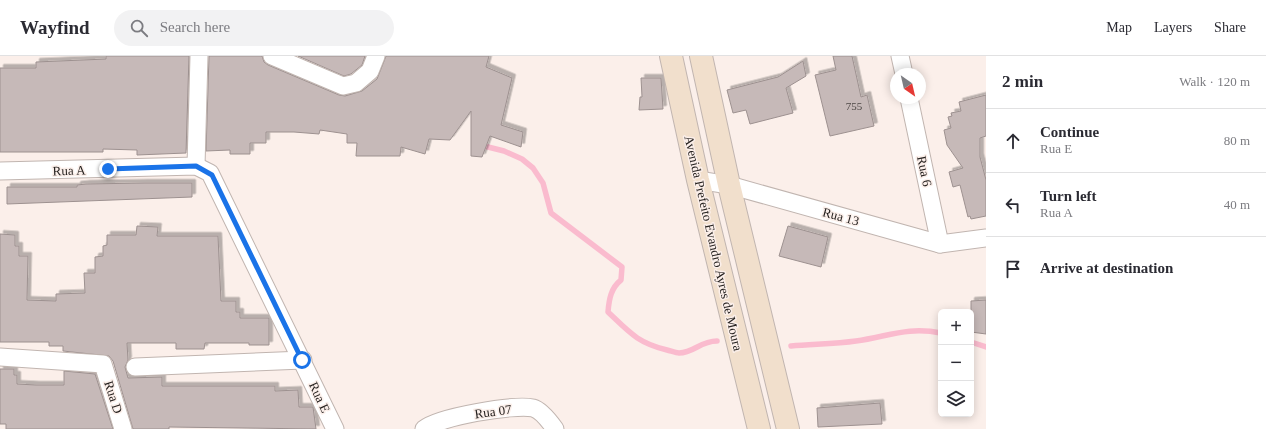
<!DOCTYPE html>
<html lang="en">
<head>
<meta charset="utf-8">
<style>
  body { margin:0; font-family:Georgia,serif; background:#f2f2f3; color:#2b2b33 }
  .controls { position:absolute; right:12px; bottom:12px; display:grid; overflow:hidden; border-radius:6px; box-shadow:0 2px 10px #0003 }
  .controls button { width:36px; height:36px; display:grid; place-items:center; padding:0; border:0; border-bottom:1px solid #e1e1e2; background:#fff; color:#2b2b33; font:20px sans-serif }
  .compass { position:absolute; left:890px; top:12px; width:36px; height:36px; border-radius:50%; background:#fff; box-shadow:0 2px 10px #0003; rotate:146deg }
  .stop { position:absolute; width:12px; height:12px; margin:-9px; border:3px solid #1a73e8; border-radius:50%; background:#fff }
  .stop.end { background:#1a73e8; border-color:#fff; box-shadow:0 1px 4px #0008 }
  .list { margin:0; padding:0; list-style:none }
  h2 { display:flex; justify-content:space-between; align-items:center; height:52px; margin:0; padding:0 16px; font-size:17px }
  h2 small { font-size:13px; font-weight:400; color:#7c7c81 }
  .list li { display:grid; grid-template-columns:26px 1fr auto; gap:12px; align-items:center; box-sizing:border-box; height:64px; padding:0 16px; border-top:1px solid #e1e1e2 }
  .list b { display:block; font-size:15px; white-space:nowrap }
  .list p { margin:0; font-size:13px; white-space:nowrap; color:#7c7c81 }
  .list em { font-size:13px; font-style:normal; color:#7c7c81 }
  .icon { flex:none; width:22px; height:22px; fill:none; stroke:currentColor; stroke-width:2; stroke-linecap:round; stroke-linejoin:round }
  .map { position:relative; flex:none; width:986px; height:373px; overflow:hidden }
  header { display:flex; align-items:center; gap:24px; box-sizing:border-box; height:56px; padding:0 20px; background:#fff; border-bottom:1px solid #e1e1e2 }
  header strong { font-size:19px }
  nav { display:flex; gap:22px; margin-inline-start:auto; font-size:14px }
  .search { width:280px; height:36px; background:#f2f2f3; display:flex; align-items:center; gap:10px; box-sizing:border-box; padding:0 14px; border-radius:22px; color:#7c7c81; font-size:15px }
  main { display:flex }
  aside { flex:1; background:#fff }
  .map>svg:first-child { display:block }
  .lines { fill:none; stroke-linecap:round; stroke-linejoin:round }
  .stream { stroke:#fabbce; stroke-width:5.5 }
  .building { fill:#c6b9b8; stroke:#9d9190; filter:url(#shadow) }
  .street-casing { stroke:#c1b5b0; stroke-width:19 }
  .secondary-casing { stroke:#c1b5b0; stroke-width:24 }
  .street { stroke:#fff; stroke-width:17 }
  .secondary { stroke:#f1dfcc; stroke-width:22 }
  .route { stroke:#1a73e8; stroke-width:5 }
  .labels { text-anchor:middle; stroke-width:3; stroke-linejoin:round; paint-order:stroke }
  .number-label { font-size:11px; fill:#4d4745 }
  .street-label { font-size:13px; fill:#25211f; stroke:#fbefea }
</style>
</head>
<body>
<header>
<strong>Wayfind</strong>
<div class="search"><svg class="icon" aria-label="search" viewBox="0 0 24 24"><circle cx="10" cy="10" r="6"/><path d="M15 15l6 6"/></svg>Search here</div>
<nav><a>Map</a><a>Layers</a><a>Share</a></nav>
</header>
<main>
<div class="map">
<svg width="986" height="373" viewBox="0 0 986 373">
  <defs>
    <filter id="shadow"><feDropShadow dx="3.5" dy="-3.5" stdDeviation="0" flood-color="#0004"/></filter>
  </defs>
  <rect width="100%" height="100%" fill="#fbefea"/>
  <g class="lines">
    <g class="stream">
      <path d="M480,89L504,95L522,103L533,112L543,127L551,157L622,211L621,224C611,232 609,243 608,256C630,277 638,287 667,294C671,295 676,297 679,297C694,297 700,285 717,285"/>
      <polyline points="971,286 986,291"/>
      <path d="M791,290C813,288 835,288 856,285C887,281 907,270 941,277"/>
    </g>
  </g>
  <g class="building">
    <polygon points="106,0 189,0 186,97 137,99 137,94 103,93 103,96 0,96 0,12 36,12 36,6 106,3"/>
    <polygon points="209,0 262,0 264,6 268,9 339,39 345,40 362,35 377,23 386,0 489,0 486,11 512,22 501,69 523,76 521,91 490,80 482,101 471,100 471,55 450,84 429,83 425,98 401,91 400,100 356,100 357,87 347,87 347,78 320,74 319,78 294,76 266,76 266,87 250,87 250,98 230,98 230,94 206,95"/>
    <polygon points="298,0 365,0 362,9 351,18 344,20"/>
    <polygon points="833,0 852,0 861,41 867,39 874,70 830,80 815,19 836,14"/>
    <polygon points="803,5 806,20 786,32 793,57 750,68 746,54 733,57 727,34 778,21"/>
    <polygon points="641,22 661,22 663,53 639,54 640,41 642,41"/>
    <polygon points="986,39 986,80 980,82 980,101 986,124 986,160 971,163 970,160 968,161 960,129 953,131 949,116 963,112 947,89 944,74 951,72 948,61 952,60 951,57 961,55 959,46"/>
    <polygon points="144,127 192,127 192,141 7,148 7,131 77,131 77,129 86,128"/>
    <polygon points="137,170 158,171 157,180 218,180 221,245 236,245 236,256 240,256 240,262 269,262 269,289 249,289 249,287 205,287 204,293 176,293 176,287 127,287 128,304 125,311 128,322 162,321 162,330 275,330 275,335 298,334 299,351 313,351 316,373 169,371 169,373 133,373 113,305 109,300 63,295 63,290 49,290 49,286 0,286 0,178 15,179 15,190 19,190 19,200 28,200 27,244 56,245 56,238 85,237 84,217 95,217 95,201 103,200 103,190 107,189 107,179 136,179"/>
    <polygon points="788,170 828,181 821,211 779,200"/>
    <polygon points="986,244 986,278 971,276 971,245"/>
    <polygon points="0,313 14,313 14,319 17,319 17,328 36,329 64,329 64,315 95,318 113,373 6,373 6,368 0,368"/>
    <polygon points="880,347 882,368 818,371 817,352"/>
  </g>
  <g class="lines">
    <g class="street-casing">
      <g id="street">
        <polyline points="272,0 343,30 356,27 370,15 376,0"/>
        <polyline points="900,0 904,18"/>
        <polyline points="909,42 940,188"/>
        <polyline points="196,110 199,0"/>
        <polyline points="0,115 196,110 210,117 335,373"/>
        <polyline points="698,124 729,129 940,188 986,182"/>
        <polyline points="0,301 103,308 123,373"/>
        <polyline points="135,311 303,304"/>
        <path d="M424,373C438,361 514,348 533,352C541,354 550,366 555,373"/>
      </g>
    </g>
    <g class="secondary-casing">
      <g id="secondary">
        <polyline points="671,0 698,124 759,373"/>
        <polyline points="701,0 729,129 788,373"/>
      </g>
    </g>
    <use href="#street" class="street"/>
    <use href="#secondary" class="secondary"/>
  </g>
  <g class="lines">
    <polyline class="route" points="108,113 196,110 212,119 302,304"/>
  </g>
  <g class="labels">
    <g class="number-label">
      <text x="854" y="54">755</text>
    </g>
    <g class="street-label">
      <text transform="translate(69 114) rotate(-2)" y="5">Rua A</text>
      <text transform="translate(925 115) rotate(78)" y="5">Rua 6</text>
      <text transform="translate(841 160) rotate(15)" y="5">Rua 13</text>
      <text transform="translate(714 187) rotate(77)" y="5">Avenida Prefeito Evandro Ayres de Moura</text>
      <text transform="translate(114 341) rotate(72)" y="5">Rua D</text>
      <text transform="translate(320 341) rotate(65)" y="5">Rua E</text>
      <text transform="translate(493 355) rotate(-8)" y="5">Rua 07</text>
    </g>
  </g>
</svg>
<div class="controls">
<button>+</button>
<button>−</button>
<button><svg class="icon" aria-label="layers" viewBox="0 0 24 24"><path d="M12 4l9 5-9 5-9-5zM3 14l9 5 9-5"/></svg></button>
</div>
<svg class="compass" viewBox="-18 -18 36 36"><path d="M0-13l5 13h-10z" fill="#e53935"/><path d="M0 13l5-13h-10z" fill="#7c7c81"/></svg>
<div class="stop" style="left:302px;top:304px"></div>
<div class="stop end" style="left:108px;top:113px"></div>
</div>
<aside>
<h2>2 min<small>Walk · 120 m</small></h2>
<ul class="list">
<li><svg class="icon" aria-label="ahead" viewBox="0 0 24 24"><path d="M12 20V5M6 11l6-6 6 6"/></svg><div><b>Continue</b><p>Rua E</p></div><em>80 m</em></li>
<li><svg class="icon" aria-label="left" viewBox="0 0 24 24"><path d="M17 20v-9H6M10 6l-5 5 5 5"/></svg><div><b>Turn left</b><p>Rua A</p></div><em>40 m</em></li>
<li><svg class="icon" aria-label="arrive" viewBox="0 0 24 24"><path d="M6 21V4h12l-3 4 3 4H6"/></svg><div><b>Arrive at destination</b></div></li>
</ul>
</aside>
</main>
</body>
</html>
